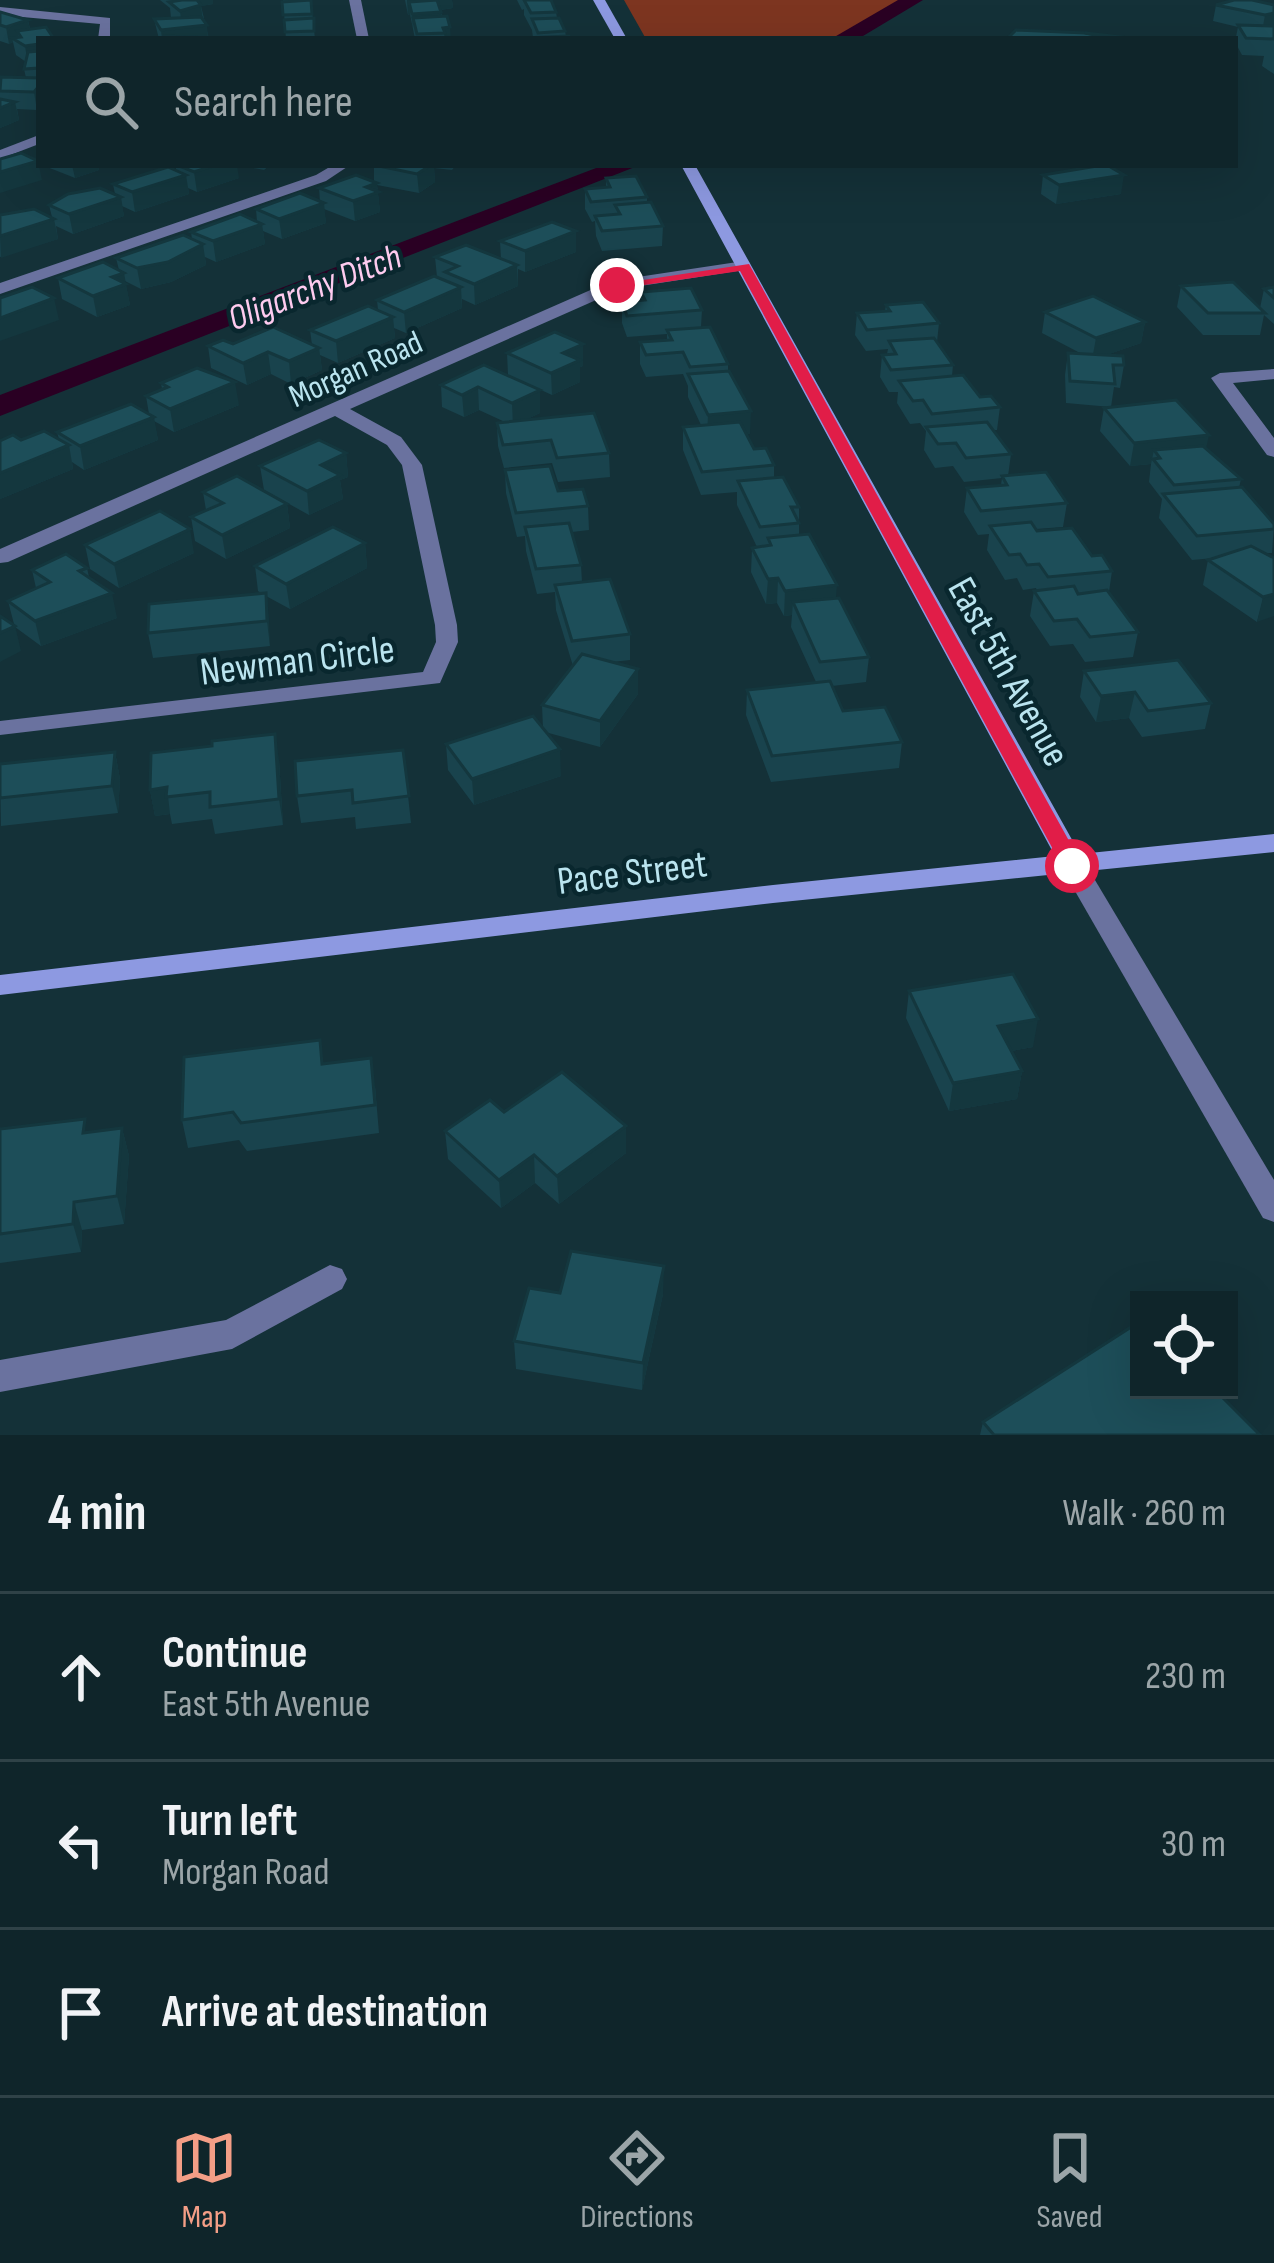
<!DOCTYPE html>
<html lang="en">
<head>
<meta charset="utf-8">
<style>
  body { margin:0; font-family:"Sofia Sans Condensed",sans-serif; background:#182d32; color:#f1f3f6 }
  .controls { position:absolute; right:36px; bottom:36px; display:grid; overflow:hidden; border-radius:0px; box-shadow:0 12px 48px #0002 }
  .controls button { width:108px; height:108px; display:grid; place-items:center; padding:0; border:0; border-bottom:3px solid #2f4247; background:#0f252a; color:#f1f3f6; font:60px sans-serif }
  .stop { position:absolute; width:36px; height:36px; margin:-27px; border:9px solid #e11d48; border-radius:50%; background:#fff }
  .stop.end { background:#e11d48; border-color:#fff; box-shadow:0 3px 12px #0008 }
  .list { margin:0; padding:0; list-style:none }
  h2 { display:flex; justify-content:space-between; align-items:center; height:156px; margin:0; padding:0 48px; font-size:51px }
  h2 small { font-size:39px; font-weight:400; color:#9ba5a8 }
  .list li { display:grid; grid-template-columns:78px 1fr auto; gap:36px; align-items:center; box-sizing:border-box; height:168px; padding:0 48px; border-top:3px solid #2f4247 }
  .list b { display:block; font-size:45px; white-space:nowrap }
  .list p { margin:0; font-size:39px; white-space:nowrap; color:#9ba5a8 }
  .list em { font-size:39px; font-style:normal; color:#9ba5a8 }
  .icon { flex:none; width:66px; height:66px; fill:none; stroke:currentColor; stroke-width:2; stroke-linecap:round; stroke-linejoin:round }
  .map { position:relative; flex:none; width:1274px; height:1435px; overflow:hidden }
  .search { position:absolute; background:#0f252a; box-shadow:0 12px 48px #0002; left:36px; right:36px; top:36px; height:132px; display:flex; align-items:center; gap:30px; box-sizing:border-box; padding:0 42px; border-radius:0px; color:#9ba5a8; font-size:45px }
  .sheet { height:660px; background:#0f252a }
  nav { display:flex; justify-content:space-around; align-items:center; box-sizing:border-box; height:168px; border-top:3px solid #2f4247; background:#0f252a; font-size:33px; color:#9ba5a8 }
  nav a { display:grid; justify-items:center; gap:6px }
  nav .on { color:#f49e86 }
  .map>svg:first-child { display:block }
  .green { fill:#7d3520 }
  .lines { fill:none; stroke-linecap:round; stroke-linejoin:round }
  .canal { fill:#2a0023; fill-rule:evenodd }
  .street { fill:#6a729f; fill-rule:evenodd }
  .secondary { fill:#8d99e1; fill-rule:evenodd }
  .wall { fill:#19434d }
  .shaded-wall { fill:#14373e }
  .building { fill:#1d4e59; stroke:#14373e; stroke-width:3 }
  .route { fill:#e11d48 }
  .labels { text-anchor:middle; stroke-width:9; stroke-linejoin:round; paint-order:stroke }
  .far-street-label { font-size:33px; fill:#bae4ef; stroke:#09272e }
  .far-water-label { font-size:36px; font-style:italic; fill:#fecbef; stroke:#09272e }
  .street-label { font-size:39px; fill:#bae4ef; stroke:#09272e }
</style>
</head>
<body>
<div class="map">
<svg width="1274" height="1435" viewBox="0 0 1274 1435">
  <rect width="100%" height="100%" fill="#143138"/>
  <polygon class="green" points="624,0 913,0 842,39 646,39"/>
  <g class="lines">
    <g class="canal">
      <polygon points="898,0 923,0 858,39 831,39"/>
      <polygon points="604,165 640,165 0,416 0,395"/>
    </g>
    <g class="street">
      <polygon points="349,0 361,0 369,39 357,39"/>
      <polygon points="0,7 110,18 110,39 98,39 100,24 0,15"/>
      <polygon points="39,135 39,144 0,159 0,150"/>
      <polygon points="333,165 350,165 326,181 0,294 0,283 316,175"/>
      <polygon points="744,261 750,263 750,269 621,289 350,409 401,437 422,465 457,625 458,642 440,683 0,735 0,721 423,672 436,642 435,625 402,465 387,445 335,416 8,562 0,563 0,549 611,281"/>
      <polygon points="1274,369 1274,379 1233,383 1274,438 1274,457 1267,455 1211,378 1220,373"/>
      <polygon points="1073,856 1082,859 1086,865 1274,1180 1274,1222 1263,1218 1060,865 1064,859"/>
      <polygon points="330,1265 342,1269 347,1279 342,1289 232,1349 0,1392 0,1360 226,1320"/>
    </g>
    <g class="secondary">
      <polygon points="593,0 605,0 627,39 615,39"/>
      <polygon points="681,165 695,165 1080,854 1274,834 1274,852 773,903 0,995 0,975 773,885 1055,856"/>
    </g>
  </g>
  <g class="wall">
    <polygon points="160,0 213,0 213,4 201,6 209,39 159,39 154,19 171,18 170,8"/>
    <polygon points="283,0 311,0 315,39 286,39"/>
    <polygon points="405,0 452,0 453,8 440,10 451,39 415,39 410,14 408,15"/>
    <polygon points="517,0 551,0 556,12 557,18 565,31 566,36 533,38 532,30 524,15 524,9 522,10"/>
    <polygon points="1216,5 1274,5 1274,74 1262,66 1264,56 1242,55 1235,42 1238,27 1213,21"/>
    <polygon points="0,12 28,20 30,29 39,39 39,108 37,110 17,109 19,120 0,128 0,78 26,78 24,69 26,62 16,55 13,42 9,44 0,41"/>
    <polygon points="42,165 98,165 99,170 75,178"/>
    <polygon points="176,165 239,178 197,192 188,188 189,194 135,212 122,206 124,216 73,234 56,226 58,239 0,257 0,215 52,217 49,205 115,194 113,184 176,170"/>
    <polygon points="238,165 270,165 264,170"/>
    <polygon points="374,165 456,165 452,170 434,168 435,182 419,193 377,185 380,212 355,221 324,209 326,223 282,239 263,231 265,244 216,262 205,257 206,265 171,282 141,289 125,281 130,305 97,317 62,299 58,278 119,270 116,258 192,239 191,232 257,222 256,209 320,202 319,188 374,182"/>
    <polygon points="1043,175 1121,194 1056,204 1041,194"/>
    <polygon points="606,178 647,197 647,202 663,226 662,246 602,251 596,236 595,221 592,222 585,209 585,189 606,187"/>
    <polygon points="500,241 576,252 525,272 518,269 518,286 475,305 462,299 462,308 406,333 394,328 395,338 338,363 320,355 322,370 291,384 271,374 247,385 211,368 208,346 233,344 312,345 310,330 378,310 377,300 437,277 435,257 501,259"/>
    <polygon points="1181,286 1260,308 1264,289 1274,287 1274,324 1264,315 1260,335 1203,335 1177,307"/>
    <polygon points="641,292 702,310 701,327 728,364 728,371 750,434 746,434 754,449 774,465 774,478 799,507 799,535 869,657 866,682 832,686 843,711 902,742 899,768 771,782 746,715 747,690 816,682 791,627 792,615 784,616 777,603 766,604 751,572 752,548 757,547 737,505 737,492 701,495 683,450 683,427 701,425 688,397 688,386 683,374 646,377 640,364 640,342 667,340 667,334 627,337 622,323 622,302 641,300"/>
    <polygon points="886,305 939,323 937,342 953,365 952,376 980,397 1000,407 997,430 994,430 1011,454 1008,476 1067,503 1063,527 1036,529 1092,556 1112,571 1109,592 1138,632 1133,657 1085,662 1073,644 1050,646 1030,616 1034,591 1037,591 1036,588 1023,590 1017,578 1005,580 987,550 989,534 978,535 964,512 967,488 1001,485 1002,478 964,482 953,466 935,468 924,450 926,431 920,423 910,424 897,403 898,392 889,392 880,377 882,355 887,354 888,349 866,351 855,335 857,313 885,311"/>
    <polygon points="1045,312 1145,322 1141,343 1106,355 1124,365 1120,388 1114,387 1111,407 1066,403 1065,375 1068,353 1080,353 1042,333"/>
    <polygon points="583,344 583,366 580,367 580,382 552,395 508,375 507,353"/>
    <polygon points="161,383 239,405 174,432 154,421 158,440 84,470 72,462 73,469 0,499 0,441 59,439 57,432 149,414 146,396 162,389"/>
    <polygon points="441,385 540,390 540,413 525,420 609,453 610,477 558,482 552,463 504,468 498,446 497,423 505,422 479,410 464,417 442,407"/>
    <polygon points="1104,408 1206,449 1241,479 1239,488 1274,524 1272,553 1265,553 1274,558 1257,622 1203,585 1208,560 1214,558 1192,560 1159,518 1162,499 1149,482 1151,464 1130,466 1100,431"/>
    <polygon points="346,453 348,477 340,480 343,499 309,515 264,490 260,466"/>
    <polygon points="505,470 588,506 589,530 572,532 581,565 582,582 630,634 630,660 612,662 638,694 600,747 545,732 561,776 474,805 448,770 446,744 543,729 542,705 573,666 556,610 555,592 537,594 526,551 525,536 517,537 506,493"/>
    <polygon points="203,492 287,504 290,528 226,559 195,541 191,517 206,510"/>
    <polygon points="365,543 367,568 290,609 266,596 270,646 153,658 148,633 263,594 258,591 255,566"/>
    <polygon points="85,545 194,553 119,588 90,569"/>
    <polygon points="87,568 89,577 117,618 41,646 15,627 21,651 8,601 36,588 32,570"/>
    <polygon points="1084,671 1211,703 1205,729 1142,737 1129,718 1096,722 1080,697"/>
    <polygon points="403,750 411,823 356,829 355,817 301,823 297,796"/>
    <polygon points="115,752 120,779 118,813 1,826 0,764"/>
    <polygon points="279,760 283,825 215,834 212,819 172,824 170,814 155,816 150,790"/>
    <polygon points="909,991 1033,1047 1011,1051 1022,1071 1017,1099 949,1111 906,1018"/>
    <polygon points="375,1086 379,1133 247,1151 239,1140 188,1148 182,1120"/>
    <polygon points="504,1112 626,1153 559,1204 535,1183 501,1208 448,1159 445,1131"/>
    <polygon points="122,1128 129,1156 124,1224 82,1230 81,1252 0,1263 0,1129 89,1133"/>
    <polygon points="663,1294 642,1390 516,1369 514,1341"/>
    <polygon points="983,1422 1260,1435 980,1435"/>
  </g>
  <g class="shaded-wall">
    <polygon points="172,0 213,0 213,4 201,6 203,21 182,27 180,11 173,5"/>
    <polygon points="407,0 452,0 453,8 412,14 409,2 410,14 408,15"/>
    <polygon points="441,12 442,29 413,18 413,31 412,14"/>
    <polygon points="1274,13 1274,29 1262,32 1265,15"/>
    <polygon points="28,20 31,37 17,31 19,41 12,38 13,42 9,44 6,27"/>
    <polygon points="207,25 208,39 162,39 161,30"/>
    <polygon points="450,27 451,39 445,39 443,28"/>
    <polygon points="39,44 39,62 28,64 25,46"/>
    <polygon points="39,86 39,108 37,110 34,92"/>
    <polygon points="15,102 19,120 0,128 0,108"/>
    <polygon points="38,161 42,180 0,193 0,172"/>
    <polygon points="72,165 98,165 99,170 75,178"/>
    <polygon points="216,165 237,165 239,178 197,192 194,172"/>
    <polygon points="431,165 434,165 435,182 419,193 417,174"/>
    <polygon points="186,175 189,194 135,212 132,192"/>
    <polygon points="1124,175 1121,194 1056,204 1059,185"/>
    <polygon points="377,183 380,212 355,221 353,201 366,187"/>
    <polygon points="121,197 124,216 73,234 69,214"/>
    <polygon points="324,203 326,223 282,239 279,219"/>
    <polygon points="54,219 58,239 1,258 0,236"/>
    <polygon points="262,224 265,244 216,262 213,241"/>
    <polygon points="576,231 576,252 525,272 525,251"/>
    <polygon points="203,244 206,265 171,282 141,289 137,268"/>
    <polygon points="517,265 518,286 475,305 474,284"/>
    <polygon points="124,273 130,305 97,317 93,296 112,277"/>
    <polygon points="461,287 462,308 406,333 404,312"/>
    <polygon points="54,298 59,320 0,341 0,318"/>
    <polygon points="393,317 395,338 338,363 336,341"/>
    <polygon points="1145,322 1141,343 1092,360 1096,338"/>
    <polygon points="583,344 583,366 580,367 580,382 552,395 551,373 563,353"/>
    <polygon points="319,348 322,370 291,384 289,361"/>
    <polygon points="268,352 271,374 247,385 243,363"/>
    <polygon points="235,382 239,405 174,432 170,409"/>
    <polygon points="478,387 479,410 464,417 462,395"/>
    <polygon points="540,390 540,413 513,426 512,403"/>
    <polygon points="751,411 750,434 707,438 708,415"/>
    <polygon points="154,417 158,440 84,470 80,446"/>
    <polygon points="1209,435 1204,458 1160,458 1154,450 1151,464 1130,466 1134,443"/>
    <polygon points="69,445 73,469 0,499 0,473"/>
    <polygon points="346,453 348,477 340,480 343,499 309,515 307,491 321,465"/>
    <polygon points="287,504 290,528 226,559 222,535"/>
    <polygon points="190,529 194,553 119,588 114,564"/>
    <polygon points="365,543 367,568 290,609 286,584"/>
    <polygon points="778,578 777,603 766,604 768,579"/>
    <polygon points="837,585 835,609 793,602 792,615 784,616 785,591"/>
    <polygon points="112,593 117,618 41,646 35,621"/>
    <polygon points="266,593 269,618 270,646 267,621"/>
    <polygon points="1274,594 1274,616 1257,622 1263,597"/>
    <polygon points="15,626 21,651 0,662 0,633"/>
    <polygon points="638,669 638,694 600,747 600,721"/>
    <polygon points="1135,692 1129,718 1096,722 1101,696"/>
    <polygon points="275,734 279,760 283,825 279,799"/>
    <polygon points="560,749 561,776 474,805 472,779"/>
    <polygon points="115,752 120,779 118,813 112,786"/>
    <polygon points="167,787 170,814 155,816 150,790"/>
    <polygon points="1038,1019 1033,1047 994,1054 998,1026"/>
    <polygon points="1022,1071 1017,1099 949,1111 953,1083"/>
    <polygon points="626,1126 626,1153 559,1204 557,1176"/>
    <polygon points="122,1128 129,1156 124,1224 117,1196"/>
    <polygon points="534,1155 535,1183 501,1208 499,1180"/>
    <polygon points="74,1202 82,1230 81,1252 73,1224"/>
    <polygon points="664,1266 663,1294 642,1390 643,1363"/>
  </g>
  <g class="building">
    <polygon points="182,0 197,0 201,5 180,11 169,2"/>
    <polygon points="311,0 312,14 283,15 282,2"/>
    <polygon points="437,0 441,12 412,14 409,2"/>
    <polygon points="524,0 551,0 556,12 531,13"/>
    <polygon points="1234,0 1252,0 1274,5 1274,13 1265,15 1216,5"/>
    <polygon points="0,12 28,20 6,27 0,25"/>
    <polygon points="447,16 450,27 443,28 445,33 417,34 413,18"/>
    <polygon points="201,17 207,25 161,30 154,19"/>
    <polygon points="314,18 314,31 285,32 284,20"/>
    <polygon points="559,18 565,31 538,33 532,19"/>
    <polygon points="1238,25 1274,26 1274,39 1246,38"/>
    <polygon points="46,27 54,39 39,39 39,44 25,46 12,38 21,37 17,31"/>
    <polygon points="1016,30 1086,33 1117,39 1007,39"/>
    <polygon points="1085,33 1086,33 1137,39 1117,39"/>
    <polygon points="165,36 209,38 165,39"/>
    <polygon points="569,36 571,39 523,38"/>
    <polygon points="39,51 39,68 24,69 28,52"/>
    <polygon points="1,77 39,78 39,86 34,92 0,91"/>
    <polygon points="0,99 15,102 0,108"/>
    <polygon points="21,153 38,161 0,172 0,159"/>
    <polygon points="177,165 216,165 194,172"/>
    <polygon points="374,165 431,165 417,174"/>
    <polygon points="1103,165 1107,165 1124,175 1059,185 1043,175"/>
    <polygon points="168,167 186,175 132,192 113,184"/>
    <polygon points="356,175 377,183 366,187 379,192 353,201 319,188"/>
    <polygon points="636,176 647,197 591,202 585,189 610,187 606,178"/>
    <polygon points="100,188 121,197 69,214 49,205 68,194"/>
    <polygon points="300,193 324,203 279,219 256,209"/>
    <polygon points="651,202 663,226 602,231 595,216 620,214 615,205"/>
    <polygon points="34,209 54,219 0,236 0,215"/>
    <polygon points="240,214 262,224 213,241 191,232"/>
    <polygon points="552,222 576,231 525,251 500,241"/>
    <polygon points="183,235 203,244 168,262 137,268 116,258"/>
    <polygon points="466,245 517,265 474,284 445,272 458,266 435,257"/>
    <polygon points="103,262 124,273 112,277 126,284 93,296 58,278"/>
    <polygon points="434,276 461,287 404,312 377,300"/>
    <polygon points="1233,282 1265,313 1208,313 1181,286"/>
    <polygon points="32,287 54,298 0,318 0,298"/>
    <polygon points="1274,287 1274,298 1264,289"/>
    <polygon points="691,288 702,310 627,316 622,302 645,300 641,292"/>
    <polygon points="1093,296 1145,322 1096,338 1045,312"/>
    <polygon points="923,302 939,323 867,330 857,313 890,311 886,305"/>
    <polygon points="368,306 393,317 336,341 310,330"/>
    <polygon points="273,327 319,348 289,361 268,352 243,363 208,346 223,340 233,344"/>
    <polygon points="710,327 728,364 690,367 683,352 646,355 640,342 672,340 667,330"/>
    <polygon points="555,332 583,344 563,353 580,360 551,373 507,353"/>
    <polygon points="934,338 953,365 891,370 882,355 896,354 889,341"/>
    <polygon points="1068,353 1123,356 1124,365 1113,365 1115,384 1070,381"/>
    <polygon points="484,365 540,390 512,403 478,387 462,395 441,385"/>
    <polygon points="197,368 235,382 170,409 146,396 168,387 161,383"/>
    <polygon points="729,371 751,411 708,415 688,374"/>
    <polygon points="963,375 980,397 991,396 1000,407 932,414 923,400 913,401 899,381"/>
    <polygon points="1176,400 1209,435 1134,443 1104,408"/>
    <polygon points="131,404 154,417 80,446 57,432"/>
    <polygon points="594,413 609,453 557,458 551,440 503,445 497,423"/>
    <polygon points="740,422 754,449 766,448 774,465 702,472 683,427"/>
    <polygon points="987,422 1011,454 966,458 956,443 938,444 926,427"/>
    <polygon points="44,431 69,445 0,473 0,441 13,435 21,440"/>
    <polygon points="319,440 346,453 321,465 340,475 307,491 260,466"/>
    <polygon points="1203,446 1241,479 1174,485 1153,459 1160,458 1154,450"/>
    <polygon points="550,466 558,491 583,489 588,506 516,513 505,470"/>
    <polygon points="1046,472 1067,503 981,511 967,488 1007,485 1002,476"/>
    <polygon points="237,476 287,504 222,535 191,517 223,503 203,492"/>
    <polygon points="783,477 799,507 791,507 799,523 760,527 738,481"/>
    <polygon points="1242,487 1274,524 1274,529 1197,536 1163,494"/>
    <polygon points="160,511 190,529 114,564 85,545"/>
    <polygon points="1031,522 1037,531 1072,528 1092,556 1102,555 1112,571 1048,577 1039,564 1027,565 1020,554 1009,555 990,526"/>
    <polygon points="569,523 581,565 536,569 525,527"/>
    <polygon points="333,527 365,543 286,584 255,566"/>
    <polygon points="809,534 837,585 785,591 778,578 768,579 752,548 771,545 768,538"/>
    <polygon points="1251,546 1274,558 1274,594 1263,597 1208,560"/>
    <polygon points="66,554 87,568 79,571 112,593 35,621 8,601 50,582 32,570"/>
    <polygon points="610,579 630,634 572,641 555,585"/>
    <polygon points="1074,586 1078,594 1107,590 1138,632 1090,637 1077,619 1054,621 1034,591"/>
    <polygon points="266,593 267,621 148,633 149,604"/>
    <polygon points="839,598 869,657 820,662 793,602"/>
    <polygon points="0,616 15,626 0,633"/>
    <polygon points="582,654 638,669 600,721 542,705"/>
    <polygon points="1178,660 1211,703 1148,711 1135,692 1101,696 1084,671"/>
    <polygon points="830,681 843,711 885,707 902,742 772,756 747,690"/>
    <polygon points="533,716 560,749 472,779 446,744"/>
    <polygon points="275,734 279,799 210,807 210,792 166,797 167,787 150,790 151,753 212,746 212,741"/>
    <polygon points="403,750 409,796 353,803 352,790 297,796 295,761"/>
    <polygon points="115,752 112,786 0,798 0,764"/>
    <polygon points="1013,974 1038,1019 998,1026 1022,1071 953,1083 909,991"/>
    <polygon points="320,1040 322,1064 371,1058 375,1105 241,1123 233,1112 182,1120 184,1057"/>
    <polygon points="562,1072 626,1126 557,1176 534,1155 499,1180 445,1131 490,1100 504,1112"/>
    <polygon points="85,1119 83,1133 122,1128 117,1196 74,1202 73,1224 0,1234 0,1129"/>
    <polygon points="571,1251 664,1266 643,1363 514,1341 529,1288 560,1293"/>
    <polygon points="1139,1322 1139,1390 1215,1390 1260,1435 994,1435 983,1422"/>
  </g>
  <polygon class="route" points="749,264 1083,866 1080,871 1062,866 740,271 617,289 610,285"/>
  <g class="labels">
    <g class="far-street-label">
      <text transform="translate(355 368) rotate(-24)" y="12">Morgan Road</text>
    </g>
    <g class="far-water-label">
      <text transform="translate(314 286) rotate(-21)" y="13">Oligarchy Ditch</text>
    </g>
    <g class="street-label">
      <text transform="translate(297 659) rotate(-7)" y="14">Newman Circle</text>
      <text transform="translate(1010 671) rotate(61)" y="14">East 5th Avenue</text>
      <text transform="translate(632 871) rotate(-7)" y="14">Pace Street</text>
    </g>
  </g>
</svg>
<div class="controls">
<button><svg class="icon" aria-label="locate" viewBox="0 0 24 24"><circle cx="12" cy="12" r="6"/><path d="M12 2v4M12 18v4M2 12h4M18 12h4"/></svg></button>
</div>
<div class="stop" style="left:1072px;top:866px"></div>
<div class="stop end" style="left:617px;top:285px"></div>
<div class="search"><svg class="icon" aria-label="search" viewBox="0 0 24 24"><circle cx="10" cy="10" r="6"/><path d="M15 15l6 6"/></svg>Search here</div>
</div>
<section class="sheet">
<h2>4 min<small>Walk · 260 m</small></h2>
<ul class="list">
<li><svg class="icon" aria-label="ahead" viewBox="0 0 24 24"><path d="M12 20V5M6 11l6-6 6 6"/></svg><div><b>Continue</b><p>East 5th Avenue</p></div><em>230 m</em></li>
<li><svg class="icon" aria-label="left" viewBox="0 0 24 24"><path d="M17 20v-9H6M10 6l-5 5 5 5"/></svg><div><b>Turn left</b><p>Morgan Road</p></div><em>30 m</em></li>
<li><svg class="icon" aria-label="arrive" viewBox="0 0 24 24"><path d="M6 21V4h12l-3 4 3 4H6"/></svg><div><b>Arrive at destination</b></div></li>
</ul>
</section>
<nav>
<a class="on"><svg class="icon" aria-label="map" viewBox="0 0 24 24"><path d="M3 6l6-2 6 2 6-2v14l-6 2-6-2-6 2zM9 4v14M15 6v14"/></svg>Map</a>
<a><svg class="icon" aria-label="directions" viewBox="0 0 24 24"><path d="M12 3l9 9-9 9-9-9zM9 14v-3h6M13 9l2 2-2 2"/></svg>Directions</a>
<a><svg class="icon" aria-label="saved" viewBox="0 0 24 24"><path d="M7 4h10v16l-5-4-5 4z"/></svg>Saved</a>
</nav>
</body>
</html>
